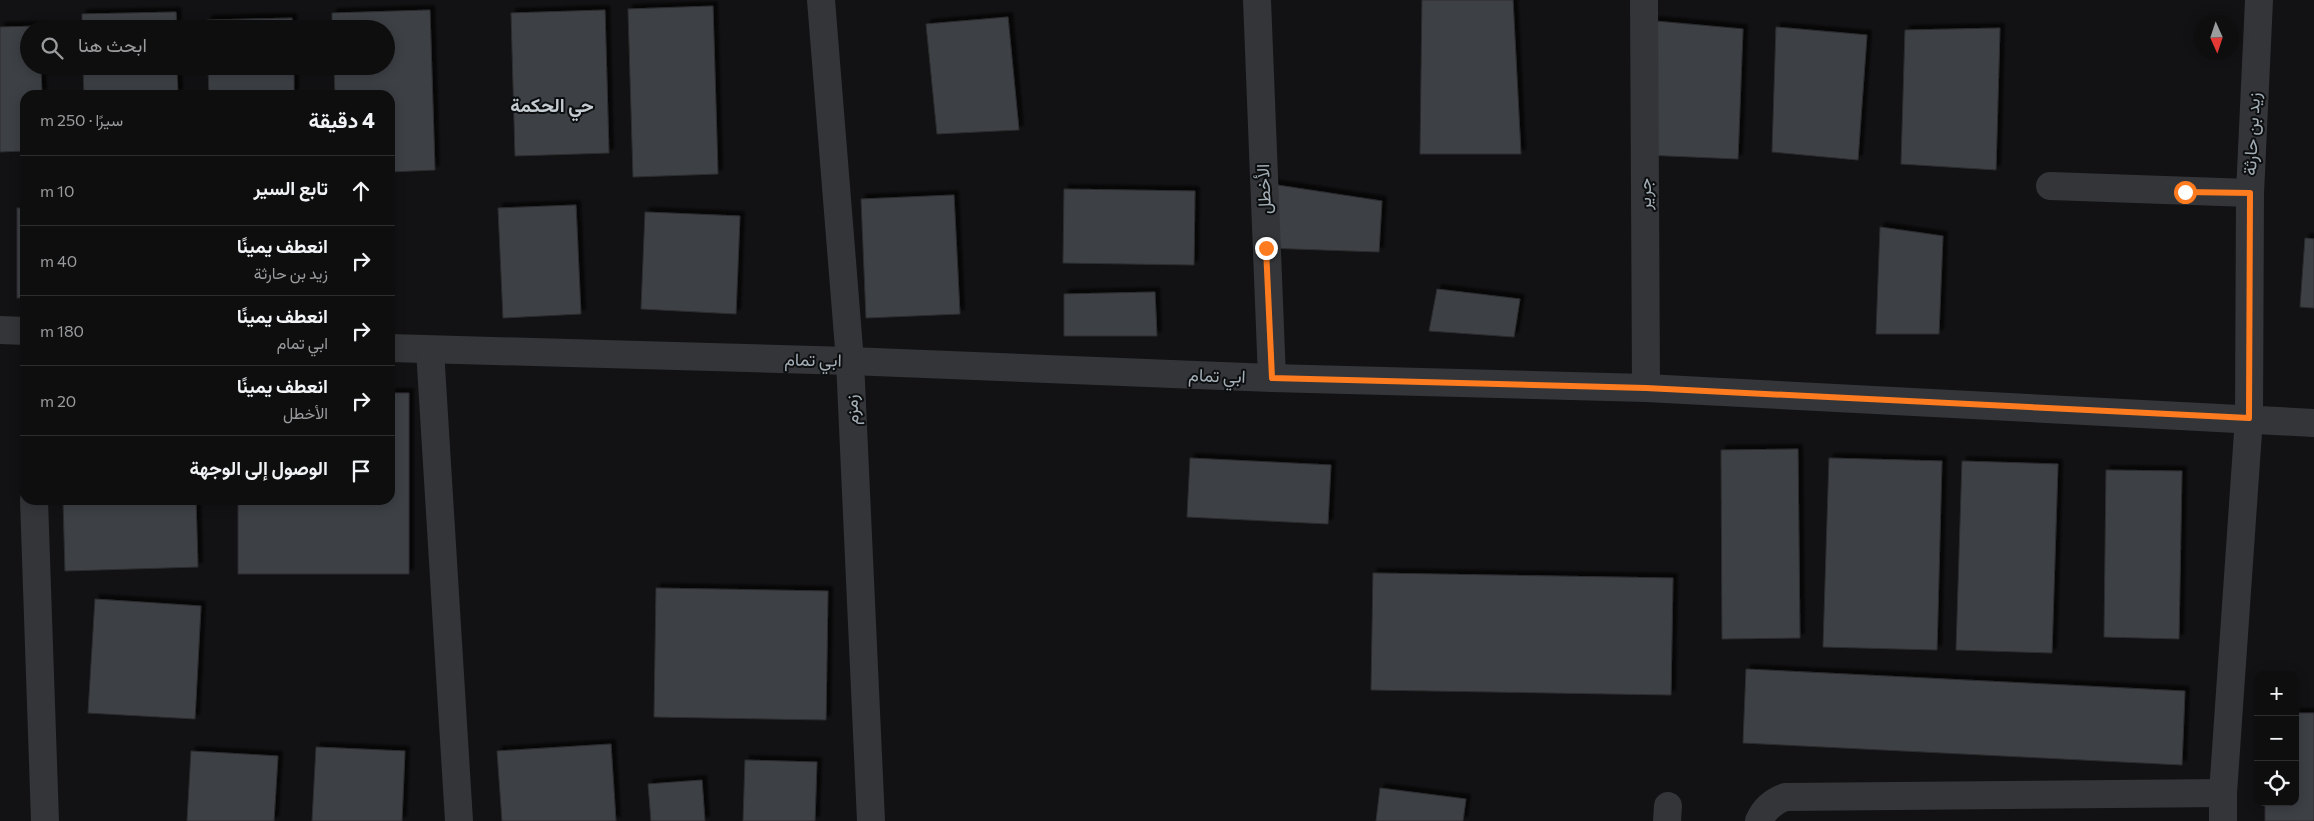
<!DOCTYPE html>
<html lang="ar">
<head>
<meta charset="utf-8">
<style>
  body { margin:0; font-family:Commissioner,Vazirmatn,sans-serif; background:#171718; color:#f1f3f6; direction:rtl }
  .controls { position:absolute; right:15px; bottom:15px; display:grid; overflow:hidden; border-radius:10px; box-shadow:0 2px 12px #0003 }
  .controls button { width:45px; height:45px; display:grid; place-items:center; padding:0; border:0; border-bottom:1px solid #2e2e2f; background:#0e0e0f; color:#f1f3f6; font:25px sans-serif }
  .compass { position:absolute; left:2194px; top:15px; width:45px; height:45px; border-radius:50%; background:#0e0e0f; box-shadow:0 2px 12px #0003; rotate:177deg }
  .stop { position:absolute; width:15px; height:15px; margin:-11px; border:4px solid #ff7b1f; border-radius:50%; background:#fff }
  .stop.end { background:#ff7b1f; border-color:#fff; box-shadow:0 1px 5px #0008 }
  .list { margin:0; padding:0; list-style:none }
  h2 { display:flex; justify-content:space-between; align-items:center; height:65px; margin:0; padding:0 20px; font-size:21px }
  h2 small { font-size:16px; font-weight:400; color:#9b9c9e }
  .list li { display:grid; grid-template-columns:32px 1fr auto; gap:15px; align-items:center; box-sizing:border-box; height:70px; padding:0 20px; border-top:1px solid #2e2e2f }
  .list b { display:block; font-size:19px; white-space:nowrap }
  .list p { margin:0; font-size:16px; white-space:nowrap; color:#9b9c9e }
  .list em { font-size:16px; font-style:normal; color:#9b9c9e }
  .icon { flex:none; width:28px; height:28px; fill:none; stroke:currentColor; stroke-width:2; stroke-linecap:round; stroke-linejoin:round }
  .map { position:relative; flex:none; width:2314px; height:821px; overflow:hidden; direction:ltr }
  .search { position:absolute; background:#0e0e0f; box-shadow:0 2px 12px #0003; left:20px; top:20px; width:375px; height:55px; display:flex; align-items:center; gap:12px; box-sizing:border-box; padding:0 18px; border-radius:28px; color:#9b9c9e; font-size:19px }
  .panel { position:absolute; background:#0e0e0f; box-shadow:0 2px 12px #0003; left:20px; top:90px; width:375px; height:415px; border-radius:15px; direction:rtl }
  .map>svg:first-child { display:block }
  .building { fill:#3e4144; stroke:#2c2d30; filter:url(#shadow) }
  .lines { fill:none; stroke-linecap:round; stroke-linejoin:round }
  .minor { stroke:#333539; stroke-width:28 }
  .route { stroke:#ff7b1f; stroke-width:6 }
  .labels { text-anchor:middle; stroke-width:4; stroke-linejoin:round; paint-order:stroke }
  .street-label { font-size:18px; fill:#a2adb5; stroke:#0d0e0f }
  .neighbourhood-label { font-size:19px; font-weight:bold; fill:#c4cbd1; stroke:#0d0e0f }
</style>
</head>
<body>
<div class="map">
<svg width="2314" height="821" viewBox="0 0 2314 821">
  <defs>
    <filter id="shadow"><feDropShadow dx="4.5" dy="-4.5" stdDeviation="1" flood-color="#0009"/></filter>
  </defs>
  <rect width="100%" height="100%" fill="#121214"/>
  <g class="building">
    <polygon points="1422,0 1513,0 1521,154 1420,154"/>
    <polygon points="713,6 718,174 633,177 628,9"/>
    <polygon points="430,10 435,170 390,172 390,95 335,95 334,66 386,66 386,29 332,29 332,13"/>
    <polygon points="605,10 609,153 515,156 511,13"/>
    <polygon points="176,12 177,29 82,29 82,14"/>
    <polygon points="1008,17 1019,130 937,134 926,24"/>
    <polygon points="292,18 293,29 207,29 207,20"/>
    <polygon points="1644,20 1743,29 1738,159 1645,155"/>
    <polygon points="39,26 39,29 29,29 29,66 41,66 42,95 25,95 25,151 0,152 0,27"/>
    <polygon points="1776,27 1867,35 1858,160 1772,152"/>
    <polygon points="2000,28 1996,170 1901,164 1905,30"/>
    <polygon points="83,66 177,66 178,95 84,95"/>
    <polygon points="208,66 294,66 294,95 209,95"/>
    <polygon points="1264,183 1382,201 1379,252 1266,248"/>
    <polygon points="1064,189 1195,191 1194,265 1063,263"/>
    <polygon points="954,195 960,314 866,318 861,199"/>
    <polygon points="576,205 581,314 503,318 498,208"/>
    <rect x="17" y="208" width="8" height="90"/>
    <polygon points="645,212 740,216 736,314 641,309"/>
    <polygon points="1880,227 1943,236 1939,334 1876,334"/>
    <polygon points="2305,238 2314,239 2314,308 2300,307"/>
    <polygon points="1437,289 1520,299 1514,337 1429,331"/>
    <polygon points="1155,292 1157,336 1064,336 1064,294"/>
    <polygon points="390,393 409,393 409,574 238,574 238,500 390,500"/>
    <polygon points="1798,449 1800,638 1722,639 1721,450"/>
    <polygon points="1190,458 1331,465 1328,524 1187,517"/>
    <polygon points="1829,458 1942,461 1937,650 1823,647"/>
    <polygon points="1962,461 2058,464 2052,653 1956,650"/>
    <polygon points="2106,470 2182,471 2179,639 2104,637"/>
    <polygon points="63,500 196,500 198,567 65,571"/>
    <polygon points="1373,573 1673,578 1671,695 1371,690"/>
    <polygon points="656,588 828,591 826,720 654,717"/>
    <polygon points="95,599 201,606 195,719 88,713"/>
    <polygon points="1746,669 2185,691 2182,765 1743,743"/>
    <polygon points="2295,713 2314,713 2314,821 2265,821 2265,802 2295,802"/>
    <polygon points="611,744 616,821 502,821 497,751"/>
    <polygon points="316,747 405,751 402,821 312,821"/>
    <polygon points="191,751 278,756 274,821 187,821"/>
    <polygon points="745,760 817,762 815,821 743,821"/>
    <polygon points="702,780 705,821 651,821 648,784"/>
    <polygon points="1380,788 1466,799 1463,821 1376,821"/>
  </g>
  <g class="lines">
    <g class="minor">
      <polyline points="821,0 850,361 871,821"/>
      <polyline points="1257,0 1272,378"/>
      <polyline points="1644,0 1646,388"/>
      <polyline points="2050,186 2250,193"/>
      <polyline points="0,330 25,331"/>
      <polyline points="390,348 850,361 1272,378 1646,388 2314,423"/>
      <polyline points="430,350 459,821"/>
      <polyline points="34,500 45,821"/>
      <polyline points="1667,821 1668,806"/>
      <path d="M1759,821C1764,809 1772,802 1785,797L2223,793"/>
      <polyline points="2223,821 2223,793 2249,418 2250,193 2259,0"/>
    </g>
  </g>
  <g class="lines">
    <polyline class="route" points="1266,248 1272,378 1646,388 2249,418 2250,193 2185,192"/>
  </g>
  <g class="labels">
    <g class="street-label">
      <text transform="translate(2252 134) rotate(-87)" y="6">زيد بن حارثة</text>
      <text transform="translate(1264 189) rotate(-92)" y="6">الأخطل</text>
      <text transform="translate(1645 194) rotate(-90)" y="6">جرير</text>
      <text transform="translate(813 360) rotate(1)" y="6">ابي تمام</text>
      <text transform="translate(1217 376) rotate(2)" y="6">ابي تمام</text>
      <text transform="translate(852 410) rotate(-93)" y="6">زمزم</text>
    </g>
    <g class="neighbourhood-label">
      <text x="552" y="112">حي الحكمة</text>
    </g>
  </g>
</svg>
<div class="controls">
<button>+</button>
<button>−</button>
<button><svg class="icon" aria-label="locate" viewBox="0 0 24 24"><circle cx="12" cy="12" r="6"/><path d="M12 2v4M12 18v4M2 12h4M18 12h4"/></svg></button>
</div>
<svg class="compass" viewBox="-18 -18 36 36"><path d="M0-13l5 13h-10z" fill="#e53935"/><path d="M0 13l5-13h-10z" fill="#9b9c9e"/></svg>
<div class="stop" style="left:2185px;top:192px"></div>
<div class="stop end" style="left:1266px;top:248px"></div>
<div class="search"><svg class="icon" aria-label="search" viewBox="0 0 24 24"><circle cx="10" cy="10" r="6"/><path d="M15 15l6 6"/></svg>ابحث هنا</div>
<section class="panel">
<h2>4 دقيقة<small>سيرًا · 250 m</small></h2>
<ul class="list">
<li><svg class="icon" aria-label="ahead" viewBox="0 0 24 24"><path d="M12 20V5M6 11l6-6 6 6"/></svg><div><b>تابع السير</b></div><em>10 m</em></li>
<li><svg class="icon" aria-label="right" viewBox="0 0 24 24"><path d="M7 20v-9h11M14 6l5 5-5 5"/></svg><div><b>انعطف يمينًا</b><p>زيد بن حارثة</p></div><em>40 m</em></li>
<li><svg class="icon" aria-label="right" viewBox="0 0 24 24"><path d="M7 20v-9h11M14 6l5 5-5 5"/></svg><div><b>انعطف يمينًا</b><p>ابي تمام</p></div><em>180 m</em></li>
<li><svg class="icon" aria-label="right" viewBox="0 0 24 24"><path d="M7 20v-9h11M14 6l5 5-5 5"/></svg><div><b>انعطف يمينًا</b><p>الأخطل</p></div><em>20 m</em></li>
<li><svg class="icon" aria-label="arrive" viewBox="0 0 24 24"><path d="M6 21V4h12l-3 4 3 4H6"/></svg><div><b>الوصول إلى الوجهة</b></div></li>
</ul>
</section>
</div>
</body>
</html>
